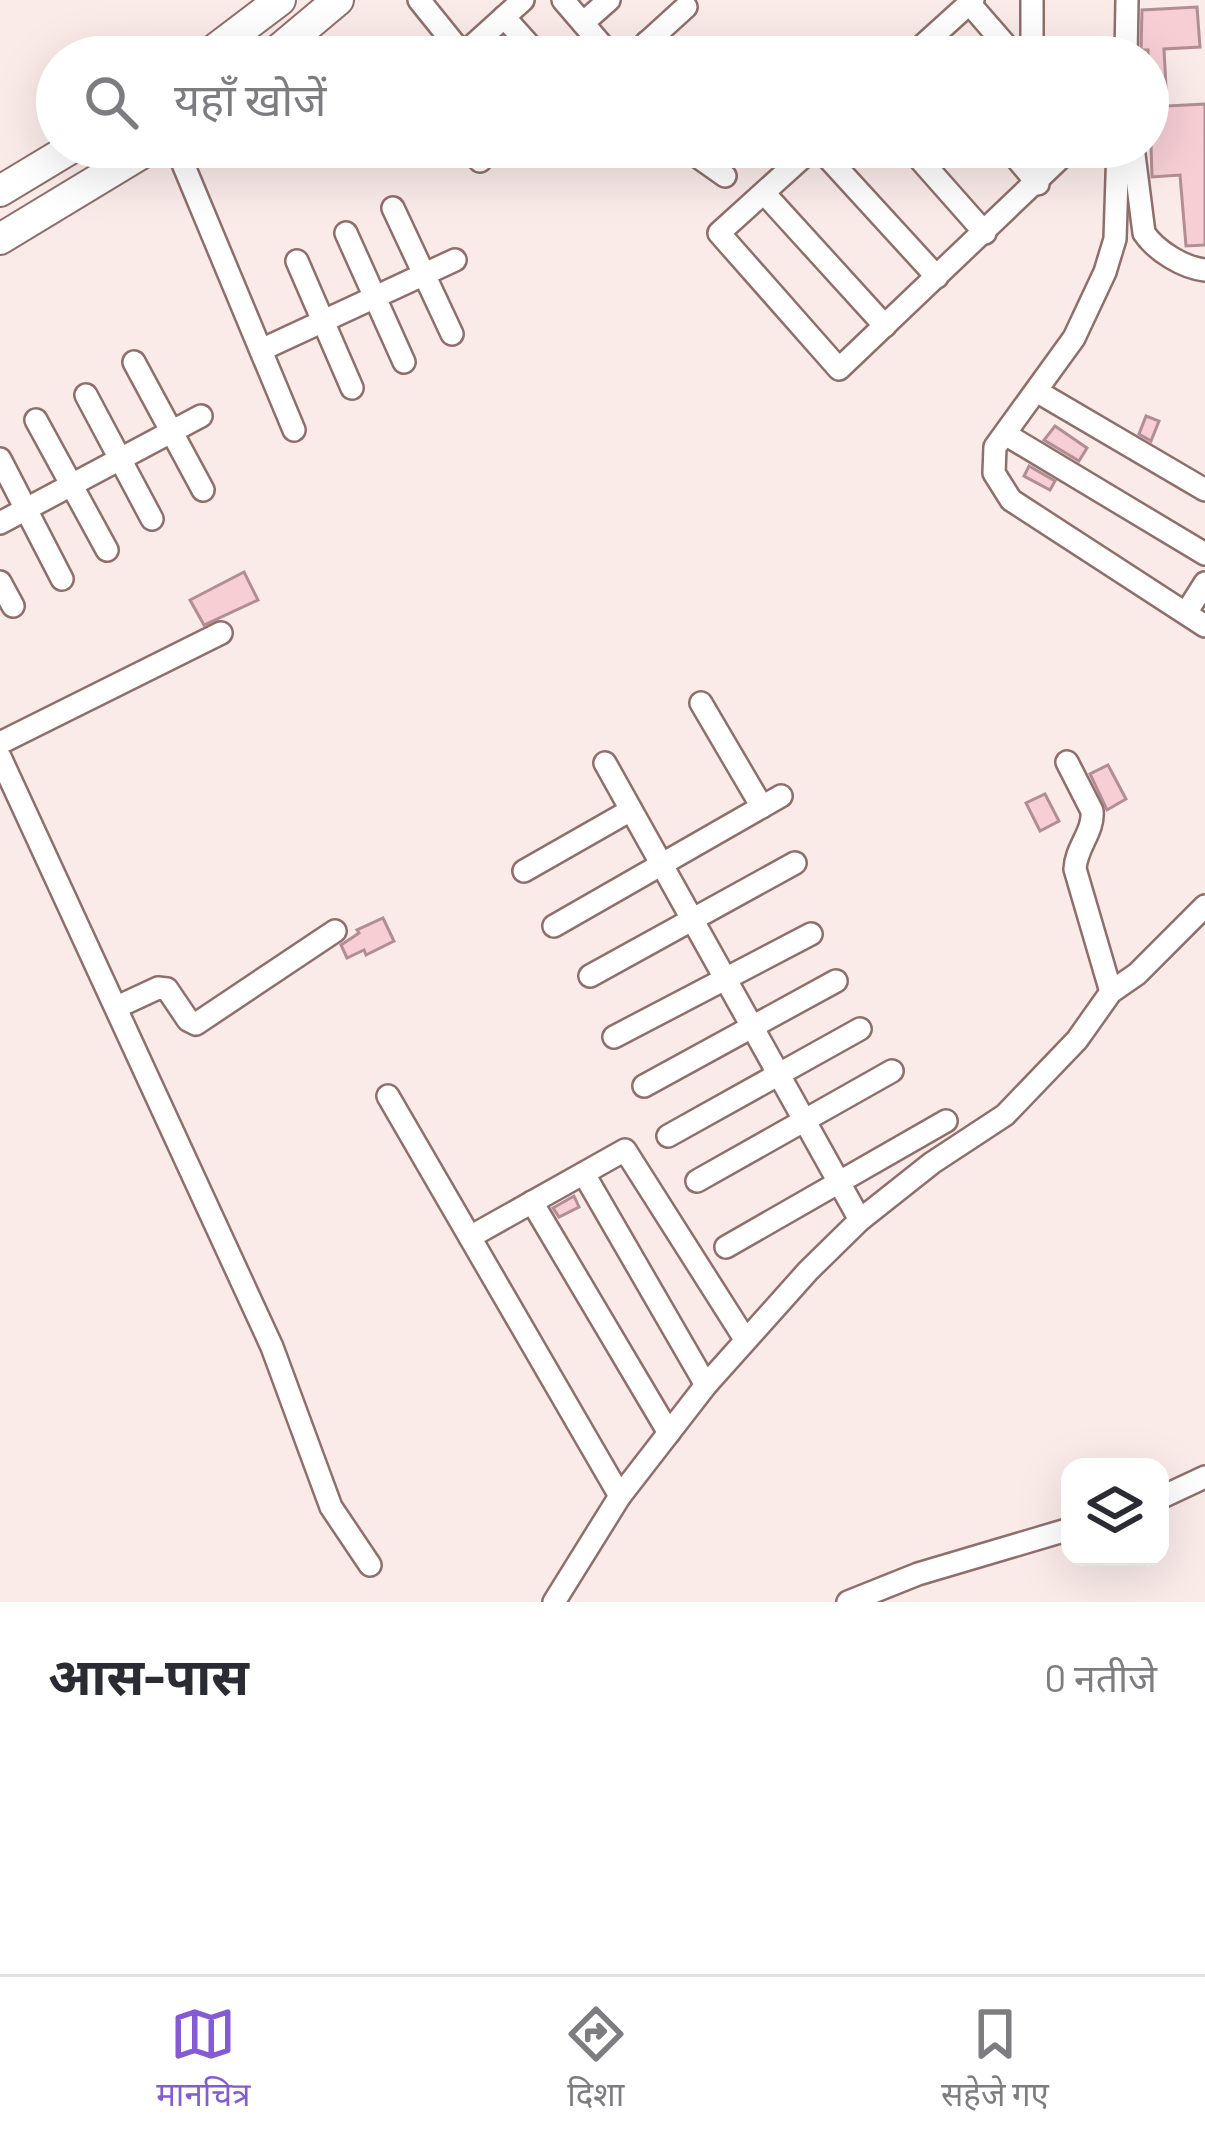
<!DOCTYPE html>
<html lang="hi">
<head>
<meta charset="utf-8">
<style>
  body { margin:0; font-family:Barlow,"Noto Sans Devanagari",sans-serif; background:#f7f7f7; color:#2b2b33 }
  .controls { position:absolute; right:36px; bottom:36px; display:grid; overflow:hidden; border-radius:24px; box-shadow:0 12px 48px #0002 }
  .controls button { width:108px; height:108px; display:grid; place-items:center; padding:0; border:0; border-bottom:3px solid #e1e1e2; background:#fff; color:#2b2b33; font:60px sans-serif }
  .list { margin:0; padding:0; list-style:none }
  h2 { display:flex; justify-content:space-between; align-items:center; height:156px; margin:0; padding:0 48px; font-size:51px }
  h2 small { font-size:39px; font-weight:400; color:#7c7c81 }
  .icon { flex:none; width:66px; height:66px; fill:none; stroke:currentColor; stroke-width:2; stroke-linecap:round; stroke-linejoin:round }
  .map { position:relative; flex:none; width:1205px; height:1602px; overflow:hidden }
  .search { position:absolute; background:#fff; box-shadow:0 12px 48px #0002; left:36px; right:36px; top:36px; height:132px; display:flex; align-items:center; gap:30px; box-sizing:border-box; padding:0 42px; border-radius:66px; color:#7c7c81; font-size:45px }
  .sheet { height:372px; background:#fff }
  nav { display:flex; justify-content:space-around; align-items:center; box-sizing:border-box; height:168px; border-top:3px solid #e1e1e2; background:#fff; font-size:33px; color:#7c7c81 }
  nav a { display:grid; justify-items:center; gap:6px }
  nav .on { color:#855bd5 }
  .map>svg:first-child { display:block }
  .building { fill:#f6ced4; stroke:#b18e93; stroke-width:3 }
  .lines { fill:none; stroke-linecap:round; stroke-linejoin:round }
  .minor-casing { stroke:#906f6b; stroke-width:26 }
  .highway-casing { stroke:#906f6b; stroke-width:34 }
  .minor { stroke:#fff; stroke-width:21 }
  .highway { stroke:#fff; stroke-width:30 }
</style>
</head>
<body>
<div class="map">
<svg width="1205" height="1602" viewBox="0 0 1205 1602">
  <rect width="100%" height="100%" fill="#faebe9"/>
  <g class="building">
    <polygon points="1197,7 1200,47 1164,49 1167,106 1205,104 1205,245 1186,246 1180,175 1152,177 1148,50 1141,50 1142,10"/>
    <polygon points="1146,416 1159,421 1151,441 1139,434"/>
    <polygon points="1055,426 1087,448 1079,461 1044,440"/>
    <polygon points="1029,466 1055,481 1050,490 1024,476"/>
    <polygon points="244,572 258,600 204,625 190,600"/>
    <polygon points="1108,765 1126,799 1107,810 1090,774"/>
    <polygon points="1045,794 1059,821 1040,831 1026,803"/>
    <polygon points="383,918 394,941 366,955 364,950 347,958 341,945 359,933 357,930"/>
    <polygon points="574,1196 579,1207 559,1217 553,1208"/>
  </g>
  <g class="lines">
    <g class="minor-casing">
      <g id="minor">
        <polyline points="419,0 465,57"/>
        <polyline points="563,0 612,57"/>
        <polyline points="1032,0 1032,57"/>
        <polyline points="969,3 1016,57"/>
        <polyline points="504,17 540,57"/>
        <polyline points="583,23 609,0"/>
        <polyline points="647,42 668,57"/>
        <polyline points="460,57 523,0"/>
        <polyline points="631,57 686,7"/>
        <polyline points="910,57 973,0"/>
        <polyline points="1126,57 1127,0"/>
        <polyline points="176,147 294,430"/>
        <polyline points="467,147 480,161"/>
        <polyline points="684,147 725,176"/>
        <polyline points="814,147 719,233 839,369 1072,147"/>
        <polyline points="818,147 937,277"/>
        <polyline points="909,147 985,233"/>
        <polyline points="1007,147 1038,184"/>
        <polyline points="1118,147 1115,239 1105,272 1074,338 995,447 994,473 1011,500 1205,626"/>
        <path d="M1133,147L1144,233C1156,251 1184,268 1205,270"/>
        <polyline points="764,193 885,326"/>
        <polyline points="393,208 452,334"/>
        <polyline points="346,233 404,362"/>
        <polyline points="297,261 352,388"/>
        <polyline points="261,350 455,260"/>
        <polyline points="134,362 203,490"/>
        <polyline points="1038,392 1205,490"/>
        <polyline points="86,395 152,519"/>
        <polyline points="36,420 107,550"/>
        <polyline points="1005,434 1205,554"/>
        <polyline points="0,459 62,579"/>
        <polyline points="0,523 201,416"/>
        <polyline points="0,582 13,606"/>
        <polyline points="1186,613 1205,583"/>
        <polyline points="701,703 762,807"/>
        <polyline points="0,743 221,633"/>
        <polyline points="0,757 272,1347 331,1507 370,1565"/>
        <path d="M1067,762L1092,811C1094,832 1076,847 1075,869L1111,992"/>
        <polyline points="605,763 860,1220"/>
        <polyline points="524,871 631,810"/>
        <polyline points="554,926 781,796"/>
        <polyline points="590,976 795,863"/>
        <polyline points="117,1007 158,988 167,989 188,1020 196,1024 335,931"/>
        <polyline points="614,1037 811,934"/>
        <polyline points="644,1086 836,981"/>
        <polyline points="388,1096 620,1496"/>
        <polyline points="668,1136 860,1029"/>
        <polyline points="584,1174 706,1385"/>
        <polyline points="697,1181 892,1071"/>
        <polyline points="532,1202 669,1433"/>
        <polyline points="470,1237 625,1150 745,1339"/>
        <polyline points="726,1247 946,1121"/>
        <polyline points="1160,1498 1205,1477"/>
        <polyline points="554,1602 620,1496 706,1385 808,1271 860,1220 932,1163 1005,1115 1077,1040 1111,992 1137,974 1205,906"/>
        <polyline points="848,1602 918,1574 1070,1529"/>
      </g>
    </g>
    <g class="highway-casing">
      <g id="highway">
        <polyline points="205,57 280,0"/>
        <polyline points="270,57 338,0"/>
        <polyline points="0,191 73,147"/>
        <polyline points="0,239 152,147"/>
      </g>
    </g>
    <use href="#minor" class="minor"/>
    <use href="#highway" class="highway"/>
  </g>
</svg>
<div class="controls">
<button><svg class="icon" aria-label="layers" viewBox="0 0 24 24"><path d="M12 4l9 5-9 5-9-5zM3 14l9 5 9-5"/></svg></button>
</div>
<div class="search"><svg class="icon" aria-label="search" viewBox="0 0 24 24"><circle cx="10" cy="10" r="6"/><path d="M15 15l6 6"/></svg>यहाँ खोजें</div>
</div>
<section class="sheet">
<h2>आस-पास<small>0 नतीजे</small></h2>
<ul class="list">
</ul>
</section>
<nav>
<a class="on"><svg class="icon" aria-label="map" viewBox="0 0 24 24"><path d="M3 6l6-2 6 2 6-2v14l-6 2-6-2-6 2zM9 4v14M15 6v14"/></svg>मानचित्र</a>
<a><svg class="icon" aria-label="directions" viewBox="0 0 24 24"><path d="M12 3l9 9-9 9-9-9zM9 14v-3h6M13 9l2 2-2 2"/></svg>दिशा</a>
<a><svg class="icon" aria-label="saved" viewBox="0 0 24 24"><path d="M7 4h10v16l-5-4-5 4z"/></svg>सहेजे गए</a>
</nav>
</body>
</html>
